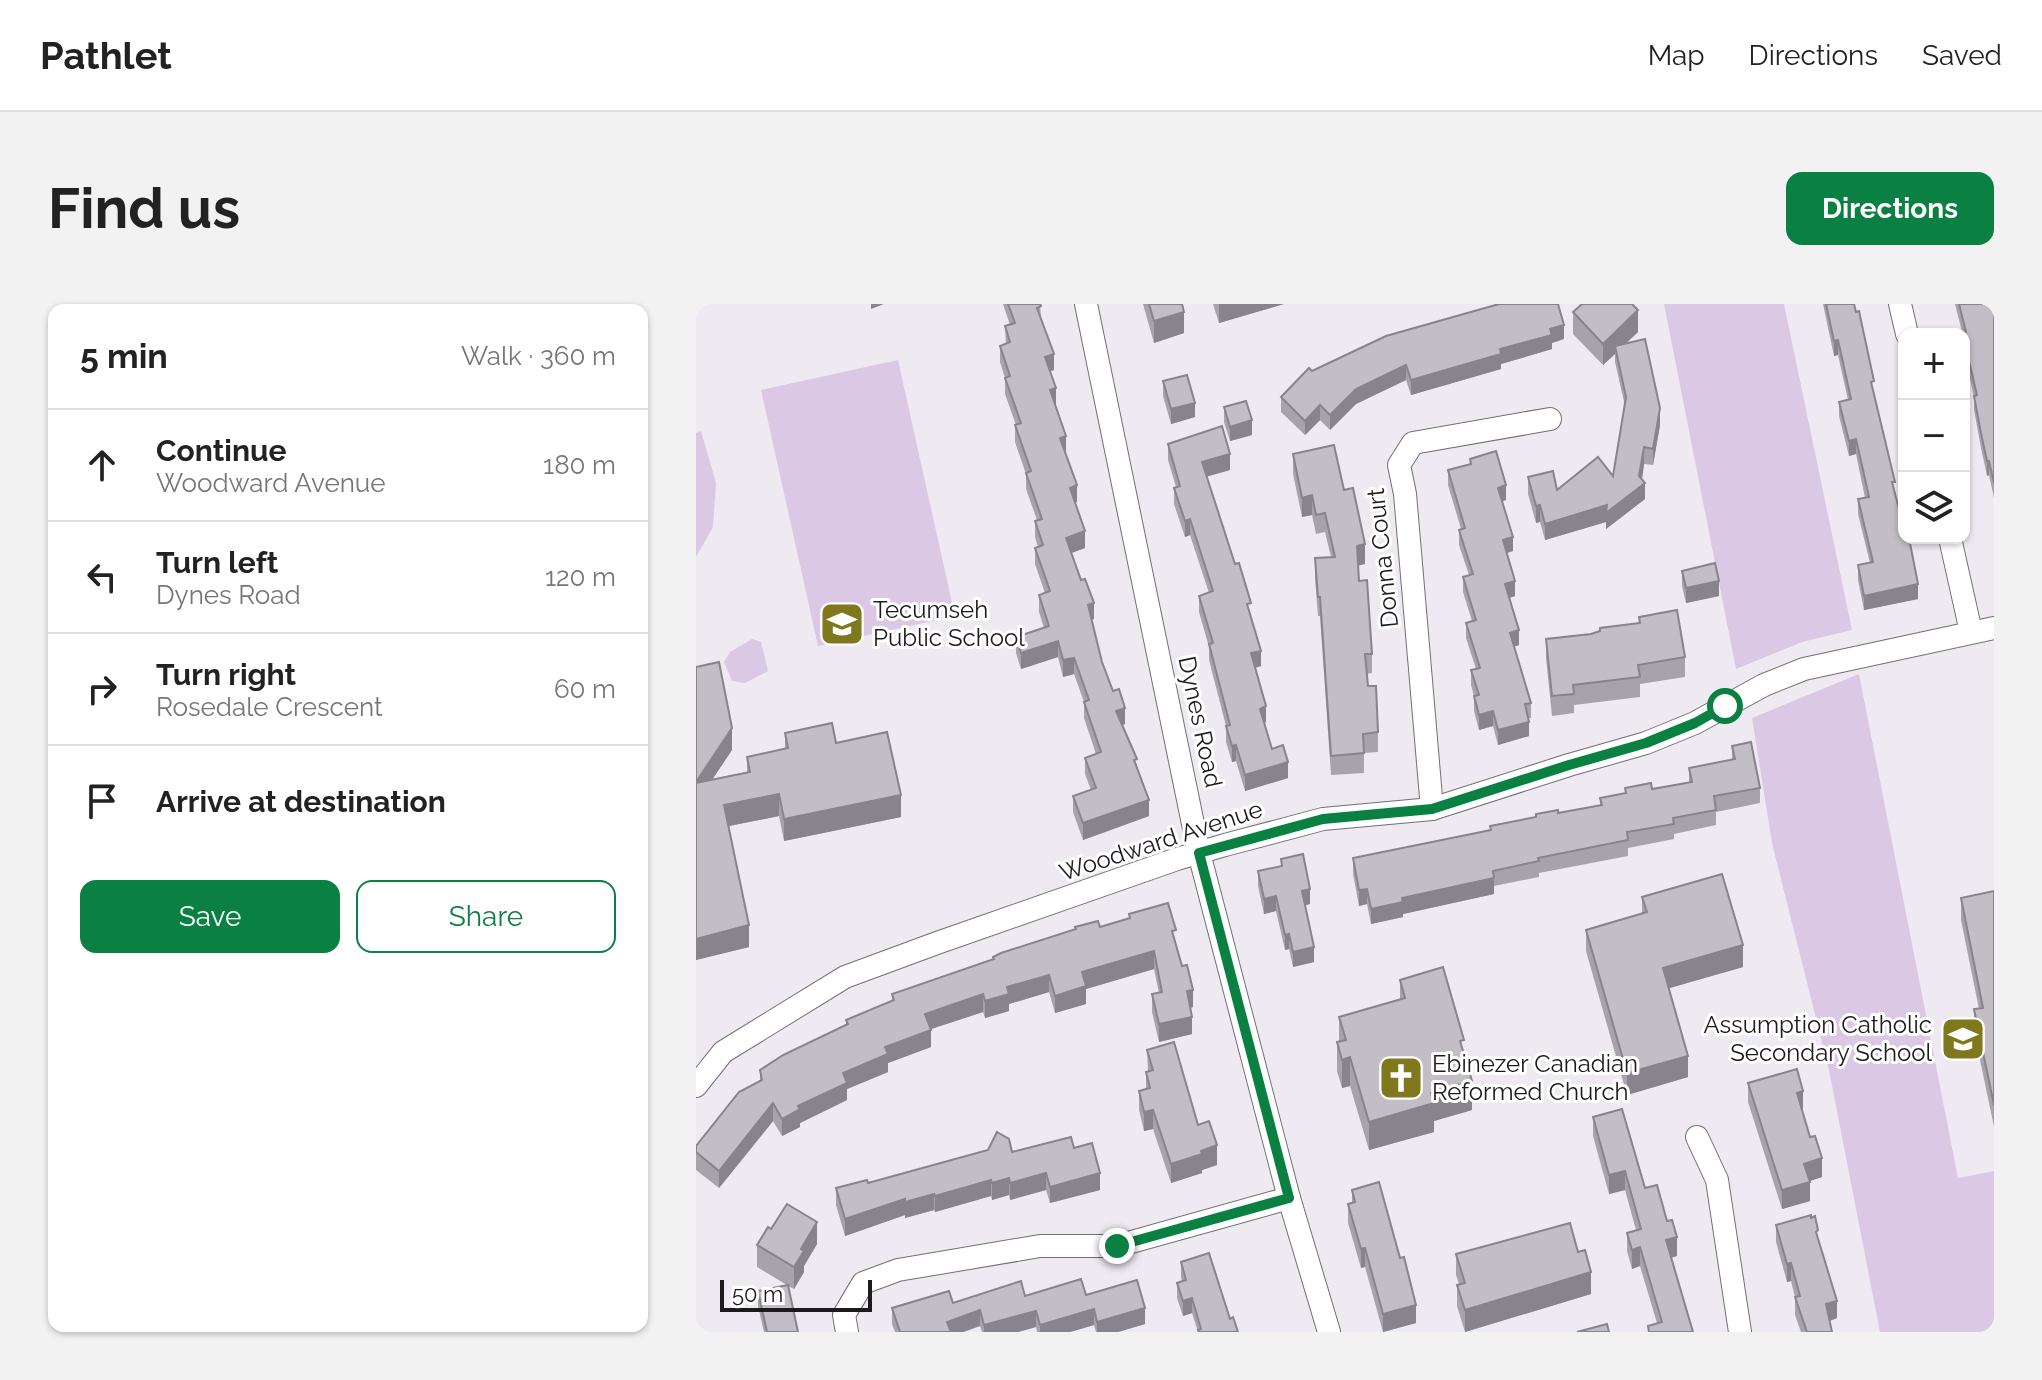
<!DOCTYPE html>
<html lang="en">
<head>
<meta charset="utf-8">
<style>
  body { margin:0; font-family:Raleway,sans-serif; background:#f2f2f2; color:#222 }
  .controls { position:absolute; right:24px; top:24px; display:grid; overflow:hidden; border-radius:16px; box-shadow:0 2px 6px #0004 }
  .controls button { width:72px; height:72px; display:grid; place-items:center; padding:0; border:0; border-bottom:2px solid #e0e0e0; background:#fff; color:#222; font:40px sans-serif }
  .scale { position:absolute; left:24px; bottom:20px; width:152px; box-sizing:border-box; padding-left:8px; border:4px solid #1c1a1d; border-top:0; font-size:22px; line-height:28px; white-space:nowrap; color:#1c1a1d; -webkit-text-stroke:6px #fff; paint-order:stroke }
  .stop { position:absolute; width:24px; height:24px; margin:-18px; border:6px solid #0b8043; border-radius:50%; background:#fff }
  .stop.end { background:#0b8043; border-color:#fff; box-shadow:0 2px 8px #0008 }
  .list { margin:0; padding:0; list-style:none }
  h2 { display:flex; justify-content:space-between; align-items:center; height:104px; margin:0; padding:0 32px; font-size:34px }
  h2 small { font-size:26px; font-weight:400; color:#767676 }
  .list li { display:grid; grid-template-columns:52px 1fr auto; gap:24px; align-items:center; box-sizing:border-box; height:112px; padding:0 32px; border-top:2px solid #e0e0e0 }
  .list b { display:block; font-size:30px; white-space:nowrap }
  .list p { margin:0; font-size:26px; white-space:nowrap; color:#767676 }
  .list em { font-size:26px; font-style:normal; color:#767676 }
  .actions { display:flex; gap:16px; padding:24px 32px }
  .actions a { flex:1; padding:18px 0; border:2px solid #0b8043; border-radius:16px; text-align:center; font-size:28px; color:#0b8043 }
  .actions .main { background:#0b8043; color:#fff }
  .icon { flex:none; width:44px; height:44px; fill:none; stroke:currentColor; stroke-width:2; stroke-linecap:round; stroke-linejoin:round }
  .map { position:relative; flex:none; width:1298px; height:1028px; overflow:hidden; border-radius:16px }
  header { display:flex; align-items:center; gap:48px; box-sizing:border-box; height:112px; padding:0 40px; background:#fff; border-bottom:2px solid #e0e0e0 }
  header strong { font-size:38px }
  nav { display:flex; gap:44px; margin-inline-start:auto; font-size:28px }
  .intro { display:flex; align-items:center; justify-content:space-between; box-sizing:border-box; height:192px; padding:0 48px }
  h1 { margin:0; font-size:56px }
  .button { padding:20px 36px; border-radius:16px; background:#0b8043; color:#fff; font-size:28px; font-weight:700 }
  main { display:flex; gap:48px; padding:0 48px }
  aside { flex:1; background:#fff; border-radius:16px; box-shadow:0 2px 6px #0004 }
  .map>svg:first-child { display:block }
  .green { fill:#dac8e4 }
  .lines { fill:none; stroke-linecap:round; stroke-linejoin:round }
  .street-casing { stroke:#736e75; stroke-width:24 }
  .street { stroke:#fff; stroke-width:22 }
  .wall { fill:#a8a3aa }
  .shaded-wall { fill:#88848b }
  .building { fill:#c3bdc6; stroke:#88848b; stroke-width:2 }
  .route { stroke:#0b8043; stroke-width:10 }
  .labels { text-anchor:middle; stroke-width:6; stroke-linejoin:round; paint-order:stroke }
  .street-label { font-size:24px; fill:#1c1a1d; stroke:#fff }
  .poi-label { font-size:24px; fill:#1c1a1d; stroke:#fff; text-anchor:start }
</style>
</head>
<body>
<header>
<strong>Pathlet</strong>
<nav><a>Map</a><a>Directions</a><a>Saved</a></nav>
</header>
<div class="intro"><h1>Find us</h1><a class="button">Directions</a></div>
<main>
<aside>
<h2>5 min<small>Walk · 360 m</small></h2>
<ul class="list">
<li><svg class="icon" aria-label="ahead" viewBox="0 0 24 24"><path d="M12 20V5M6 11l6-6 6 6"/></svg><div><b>Continue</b><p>Woodward Avenue</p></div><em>180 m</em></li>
<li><svg class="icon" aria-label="left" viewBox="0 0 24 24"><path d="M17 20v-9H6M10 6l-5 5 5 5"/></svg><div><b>Turn left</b><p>Dynes Road</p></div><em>120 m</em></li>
<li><svg class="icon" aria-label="right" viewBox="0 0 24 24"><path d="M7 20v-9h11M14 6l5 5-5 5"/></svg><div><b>Turn right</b><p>Rosedale Crescent</p></div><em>60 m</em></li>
<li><svg class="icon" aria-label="arrive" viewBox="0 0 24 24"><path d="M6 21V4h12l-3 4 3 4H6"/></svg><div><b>Arrive at destination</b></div></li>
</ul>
<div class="actions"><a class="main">Save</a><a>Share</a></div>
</aside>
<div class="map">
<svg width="1298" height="1028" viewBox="0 0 1298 1028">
  <rect width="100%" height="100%" fill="#efeaf2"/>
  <g class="green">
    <polygon points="968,0 1088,0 1156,326 1106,338 1040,365"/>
    <polygon points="202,56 259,312 122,342 65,86"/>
    <polygon points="5,127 20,179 17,223 0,253 0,129"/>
    <polygon points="56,335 65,338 72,367 49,379 36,377 28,358 34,348"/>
    <polygon points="1163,370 1262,874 1298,867 1298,1028 1184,1028 1133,766 1076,539 1056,414"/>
  </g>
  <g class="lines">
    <g class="street-casing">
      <g id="street">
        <polyline points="390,0 503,549 593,894 633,1028"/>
        <polyline points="1204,0 1211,30"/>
        <polyline points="1254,234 1275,328"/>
        <polyline points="736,505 709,190 703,161 717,139 854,115"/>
        <polyline points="0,782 27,748 149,673 241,639 481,555 529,541 627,515 736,505 873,461 950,439 999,419 1068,381 1108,365 1298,324"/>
        <polyline points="1001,833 1021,876 1044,1028"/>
        <polyline points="151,1028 148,1011 167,979 202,966 344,942 421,942 593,894"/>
      </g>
    </g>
    <use href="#street" class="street"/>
  </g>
  <g class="wall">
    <polygon points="307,0 344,0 345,14 358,66 354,67 359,101 381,198 379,198 389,244 375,249 398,315 396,316 406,358 429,420 426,421 441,462 453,512 387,536 377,508 377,492 395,486 389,470 389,454 400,450 388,414 388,398 378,370 367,373 362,353 325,365 320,349 320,333 348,324 343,308 343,291 349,289 339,260 339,244 342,243 339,233 339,217 341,216 330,185 330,170 319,138 319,121 320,121 309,90 309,74 304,58 304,42 310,40 309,22 314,21"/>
    <polygon points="447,0 486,0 488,29 458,39"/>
    <polygon points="517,0 588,0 523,19"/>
    <polygon points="1127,0 1158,0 1222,295 1168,306 1162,276 1162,261 1174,259 1162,210 1162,195 1169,194 1160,150 1153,152 1143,112 1143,98 1152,96 1142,51 1138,52"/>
    <polygon points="1259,0 1297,0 1298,7 1298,194 1293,171 1291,172 1285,144 1278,106 1278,93 1273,71 1268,72 1268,30 1266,28"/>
    <polygon points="877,8 942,28 930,39 964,121 957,161 948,160 946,175 949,195 910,225 910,218 849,236 844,218 840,219 832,190 832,173 861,186 917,172 929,102 919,58 919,50 907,61 877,30"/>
    <polygon points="868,35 856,39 856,45 805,60 805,65 715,91 710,76 660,100 634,126 624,116 609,131 585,108 585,93 616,67"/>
    <polygon points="467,77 499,113 475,120 467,92"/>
    <polygon points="528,103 556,131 534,137 528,118"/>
    <polygon points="472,140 534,166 511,172 555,312 565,362 559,364 570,418 568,419 576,445 592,474 549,487 540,457 536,458 530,438 530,422 513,356 513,343 503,308 503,292 513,289 494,231 489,233 478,200 478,184 480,183 472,156"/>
    <polygon points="597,150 648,186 669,260 662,261 663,277 676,350 676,369 671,370 672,382 682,428 682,448 668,449 668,469 635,471 624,312 622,312 619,274 619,254 635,253 629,228 620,230 616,211 606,213 597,170"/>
    <polygon points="774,155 810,196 806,197 817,247 811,249 819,292 814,294 823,341 818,343 835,399 835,414 832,414 833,432 802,441 797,422 783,426 778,407 778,392 775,381 775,366 780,365 770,334 770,319 776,317 767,288 767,273 773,271 763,241 763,226 765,225 752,181 752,166 774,160"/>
    <polygon points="986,267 1023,292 990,299 986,282"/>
    <polygon points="943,313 989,353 989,373 944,380 944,393 878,401 878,409 856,412 850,354 850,335 895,330 943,319"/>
    <polygon points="0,363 36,446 16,475 51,468 51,453 89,445 89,429 140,439 205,513 88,537 83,512 33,522 53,643 0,656"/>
    <polygon points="1036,442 1064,484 1064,499 1020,508 1020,521 978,530 978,535 932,544 932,552 843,569 843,573 798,582 798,590 707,610 707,613 675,620 671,600 663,602 657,570 657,554 794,527 794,522 904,501 904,494 929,489 929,484 956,485 993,478 993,464 1036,456"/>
    <polygon points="585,555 614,600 609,601 618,658 597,663 593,645 589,646 580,607 568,610 562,582 562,567 585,562"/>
    <polygon points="1298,587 1298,823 1278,727 1278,705 1283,705 1265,616 1265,594"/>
    <polygon points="946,593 1047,663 973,684 992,773 931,791 890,647 890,626 946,609"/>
    <polygon points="433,610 480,640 497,703 494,704 496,730 463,738 456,708 456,690 463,689 458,665 390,685 390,700 359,709 353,688 313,700 313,707 289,714 287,708 235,725 235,743 192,759 192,768 151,785 151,796 104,819 104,823 86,832 77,817 23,884 0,866 0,842 64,777 64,766 150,721 150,716 196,697 196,690 433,614"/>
    <polygon points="704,676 768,749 776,806 738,817 738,828 673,846 654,782 646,784 641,767 641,738 643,738 643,713 704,695"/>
    <polygon points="451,746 502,821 521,861 506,866 506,869 475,879 457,825 448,827 443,806 443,787 450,785 450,768 452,767"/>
    <polygon points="1052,779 1107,806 1106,806 1126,873 1113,877 1114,897 1086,905 1052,798"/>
    <polygon points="897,813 949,884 981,952 975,954 997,1028 952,1028 952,1022 961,1019 944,962 936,965 931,947 931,929 940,926 929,886 913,890 897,832"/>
    <polygon points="378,844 404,886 354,899 350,886 314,896 313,891 296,896 295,892 239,908 238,906 209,914 209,911 149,932 140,901 140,884 172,879 316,848"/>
    <polygon points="656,886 704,954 720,1019 687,1028 669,963 665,964 652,919 652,900 656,899"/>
    <polygon points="1080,921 1122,936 1141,1014 1134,1017 1136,1028 1105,1028 1099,1011 1099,993 1095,977 1091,978 1080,938"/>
    <polygon points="75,925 121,940 108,962 108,968 98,985 92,982 102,1028 68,1028 62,1002 62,987 91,981 61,963 61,941"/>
    <polygon points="760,950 895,990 769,1028 761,1002 761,981 763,980 760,971"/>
    <polygon points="485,958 534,1015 542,1028 502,1028 496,1009 487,1012 481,994 481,979 486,977 485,973"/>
    <polygon points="390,991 449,1020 422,1028 400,1028 398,1021 374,1028 341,1028 340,1023 322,1028 286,1028 284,1022 267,1028 199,1028 196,1020 196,1004 257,999 329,992"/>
  </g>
  <g class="shaded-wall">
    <polygon points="175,0 188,0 175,5"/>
    <polygon points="523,0 588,0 523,19"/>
    <polygon points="942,6 942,28 921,48 919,42 919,50 907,61 907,40"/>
    <polygon points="488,8 488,29 458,39 458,17"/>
    <polygon points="868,21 868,35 856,39 856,45 805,60 805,65 715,91 715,76 804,45 854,25"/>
    <polygon points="1142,36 1142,51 1138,52 1138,37"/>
    <polygon points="358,50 358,66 349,69 349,53"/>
    <polygon points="1273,57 1273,71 1268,72 1268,58"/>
    <polygon points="710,61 710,76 660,100 634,126 634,111 660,85"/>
    <polygon points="360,84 360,101 354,103 354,86"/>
    <polygon points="499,99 499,113 475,120 475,105"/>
    <polygon points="624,101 624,116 609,131 609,117"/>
    <polygon points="964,104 964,121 957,161 957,145"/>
    <polygon points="556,116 556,131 534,137 534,123"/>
    <polygon points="370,132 370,149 364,151 364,134"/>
    <polygon points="1160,135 1160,150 1153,152 1153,137"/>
    <polygon points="948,143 948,160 945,182 949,179 949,195 910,225 910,218 849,236 849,220 943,172"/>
    <polygon points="534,150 534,166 506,174 506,158"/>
    <polygon points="1291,157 1293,157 1293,171 1291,172"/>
    <polygon points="381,181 381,198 374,200 374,184"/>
    <polygon points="810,181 810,196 802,199 802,184"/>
    <polygon points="616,191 616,211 606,213 606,194"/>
    <polygon points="844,201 844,218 840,219 840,202"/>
    <polygon points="494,215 494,231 489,233 489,217"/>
    <polygon points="389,227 389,244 370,251 370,234"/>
    <polygon points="817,233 817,247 807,250 807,236"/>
    <polygon points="669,240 669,260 661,262 661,242"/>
    <polygon points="819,277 819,292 809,295 809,280"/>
    <polygon points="1023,277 1023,292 990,299 990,284"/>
    <polygon points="1222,280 1222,295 1168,306 1168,292"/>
    <polygon points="398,299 398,315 392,317 392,301"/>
    <polygon points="823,326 823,341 814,344 814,329"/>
    <polygon points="362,337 362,353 325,365 325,349"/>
    <polygon points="565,347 565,362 555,365 555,349"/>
    <polygon points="378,354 378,370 367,373 367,356"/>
    <polygon points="570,402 570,418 564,421 564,405"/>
    <polygon points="429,404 429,420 420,424 420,407"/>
    <polygon points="797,407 797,422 783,426 783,411"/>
    <polygon points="833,418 833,432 802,441 802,426"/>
    <polygon points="36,424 36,446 0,500 0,478"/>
    <polygon points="540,441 540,457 536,458 536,442"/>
    <polygon points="592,458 592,474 549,487 549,471"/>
    <polygon points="83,490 83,512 28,523 28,501"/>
    <polygon points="205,491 205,513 88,537 88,515"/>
    <polygon points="453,496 453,512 387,536 387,519"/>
    <polygon points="798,574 798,590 707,610 707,613 675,620 675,605 706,594"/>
    <polygon points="614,585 614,600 606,602 606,587"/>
    <polygon points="671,585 671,600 663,602 663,586"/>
    <polygon points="580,592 580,607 568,610 568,595"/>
    <polygon points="53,621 53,643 0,656 0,635"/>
    <polygon points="593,630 593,645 589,646 589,631"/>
    <polygon points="1047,641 1047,663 967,686 967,664"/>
    <polygon points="618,643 618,658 597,663 597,648"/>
    <polygon points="458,647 458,665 390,685 390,700 359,709 359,692 386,668"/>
    <polygon points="353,671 353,688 313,700 313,707 289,714 289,697 311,683"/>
    <polygon points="497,686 497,703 491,705 491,687"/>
    <polygon points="287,690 287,708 229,727 229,710"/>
    <polygon points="496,713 496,730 463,738 463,720"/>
    <polygon points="235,726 235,743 192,759 192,768 151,785 151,796 104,819 104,823 86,832 86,815 147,769 189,743"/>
    <polygon points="992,752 992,773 931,791 931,769"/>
    <polygon points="654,753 654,782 646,784 646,756"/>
    <polygon points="776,777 776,806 738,817 738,828 673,846 673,818 735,789"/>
    <polygon points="1107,787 1107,806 1101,808 1101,789"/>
    <polygon points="77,799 77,817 23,884 23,867"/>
    <polygon points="457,806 457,825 448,827 448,808"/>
    <polygon points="521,841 521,861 506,866 506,869 475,879 475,860 505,847"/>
    <polygon points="1126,854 1126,873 1108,879 1108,860"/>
    <polygon points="929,867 929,886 913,890 913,871"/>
    <polygon points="350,869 350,886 314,896 314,879"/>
    <polygon points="404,869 404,886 354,899 354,883"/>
    <polygon points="313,874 313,891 296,896 296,879"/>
    <polygon points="295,876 295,892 239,908 239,892"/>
    <polygon points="1114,878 1114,897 1086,905 1086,886"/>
    <polygon points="238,890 238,906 209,914 209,898"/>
    <polygon points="209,895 209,911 149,932 149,915"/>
    <polygon points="121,918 121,940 108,962 108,968 98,985 98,963 105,945"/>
    <polygon points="981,933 981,952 970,955 970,936"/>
    <polygon points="944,943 944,962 936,965 936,946"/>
    <polygon points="669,944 669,963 665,964 665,945"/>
    <polygon points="1095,959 1095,977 1091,978 1091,960"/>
    <polygon points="895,968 895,990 769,1028 769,1006"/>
    <polygon points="496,994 496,1009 487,1012 487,997"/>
    <polygon points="1141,997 1141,1014 1130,1018 1130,1000"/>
    <polygon points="720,1001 720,1019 687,1028 687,1010"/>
    <polygon points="449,1004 449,1020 422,1028 401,1028 401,1018"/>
    <polygon points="398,1005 398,1021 374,1028 344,1028 344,1021"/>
    <polygon points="284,1006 284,1022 267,1028 251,1028 251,1018"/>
    <polygon points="340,1007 340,1023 322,1028 288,1028 288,1021"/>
  </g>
  <g class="building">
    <polygon points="312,0 344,0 345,2 341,4 358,50 349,53 360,84 354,86 370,132 364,134 381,181 374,184 389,227 370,234 385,276 389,275 398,299 392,301 406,358 417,387 423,385 429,404 420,407 441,455 438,456 453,496 387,519 377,492 400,484 389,454 405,448 388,398 393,396 378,354 367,356 362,337 325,349 320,333 353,322 343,291 354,287 339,244 347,241 339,217 346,215 330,169 335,167 319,121 325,119 309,74 314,72 304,42 314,38 309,22 319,19"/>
    <polygon points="453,0 486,0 488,8 458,17"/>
    <polygon points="803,0 862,0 868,21 854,25 856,31 804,45 805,50 715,76 710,61 660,85 634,111 624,101 609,117 585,93 613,64 616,67 690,32"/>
    <polygon points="886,0 936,0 942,6 907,40 877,8"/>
    <polygon points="1130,0 1158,0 1160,8 1163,7 1178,77 1175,78 1199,178 1196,178 1204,209 1207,208 1208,212 1208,234 1213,234 1222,280 1168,292 1162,261 1177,258 1162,195 1173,193 1160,135 1153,137 1143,98 1155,95 1142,36 1138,37"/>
    <polygon points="1263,0 1297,0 1298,7 1298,179 1293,157 1291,157 1285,129 1278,92 1281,91 1273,57 1268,58 1268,30 1262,29 1270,28"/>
    <polygon points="949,35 964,104 957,145 948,143 943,172 949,179 910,209 911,201 849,220 844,201 840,202 832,173 857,167 861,186 902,153 917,172 930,93 919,42"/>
    <polygon points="491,71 499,99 475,105 467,77"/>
    <polygon points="550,97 556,116 534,123 528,103"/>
    <polygon points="526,122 534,150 506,158 539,260 543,259 555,299 551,300 565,347 555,349 570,402 564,405 576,445 587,441 592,458 549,471 540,441 536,442 530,422 534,421 513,340 517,339 503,292 517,287 494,215 489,217 478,184 484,182 472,140"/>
    <polygon points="638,141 648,186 657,184 669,240 661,242 663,277 671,276 676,350 669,350 672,382 680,382 682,428 667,430 668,449 635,452 624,293 622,293 619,254 639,253 629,209 620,211 616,191 606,194 597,150"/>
    <polygon points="800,147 810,181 802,184 817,233 807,236 819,277 809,280 823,326 814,329 835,399 829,400 833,418 802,426 797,407 783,411 778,392 783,391 775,366 784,364 770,319 780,316 767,273 777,270 763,226 769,224 752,166 775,160 774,155"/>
    <polygon points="1019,259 1023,277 990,284 986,267"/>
    <polygon points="981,306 989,353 942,361 944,373 877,381 878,390 856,392 850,335 895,330 904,327 904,324 944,319 943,313"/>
    <polygon points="23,358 36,424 0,478 0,363"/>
    <polygon points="136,419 140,439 191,428 205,491 88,515 83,490 28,501 53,621 0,635 0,479 54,468 51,453 92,444 89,429"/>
    <polygon points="1055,438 1064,484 1018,492 1020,506 977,514 978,520 931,528 932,536 842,554 843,557 797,567 798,574 706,594 707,598 675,605 671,585 663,586 657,554 795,526 794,522 840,513 840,510 862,506 862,509 906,501 904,494 930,489 929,484 955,479 956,485 996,478 993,464 1039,455 1036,442"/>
    <polygon points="607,550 614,585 606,587 618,643 597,648 593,630 589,631 580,592 568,595 562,567 586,562 585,555"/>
    <polygon points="1026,570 1047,641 967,664 992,752 931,769 890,626 951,608 946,593"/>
    <polygon points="1298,587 1298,801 1278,705 1287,704 1265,594"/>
    <polygon points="472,599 480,626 476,627 486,662 491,661 497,686 491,687 496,713 463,720 456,690 466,688 458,647 386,668 390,682 359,692 353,671 311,683 313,690 289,697 287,690 229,710 235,726 189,743 192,750 147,769 151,779 102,802 104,805 86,815 77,799 23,867 0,848 0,842 43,788 66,776 64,766 87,751 152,720 150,716 198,696 196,690 298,655 297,653 305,649 380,625 379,623 402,617 404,623 434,614 433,610"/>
    <polygon points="747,663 768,736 764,737 776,777 735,789 738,799 673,818 654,753 646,756 641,738 650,736 643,713 709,694 704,676"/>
    <polygon points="478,738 502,821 513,817 521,841 505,847 506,850 475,860 457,806 448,808 443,787 454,784 450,768 457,766 451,746"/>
    <polygon points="1101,765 1107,787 1101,789 1114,833 1119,832 1126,854 1108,860 1114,878 1086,886 1052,779"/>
    <polygon points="926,805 949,884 961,881 971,917 976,916 981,933 970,936 997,1028 953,1028 952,1022 966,1018 944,943 936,946 931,929 945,925 929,867 913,871 897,813"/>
    <polygon points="301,828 313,835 316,848 375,833 378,844 396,839 404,869 354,883 350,869 314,879 313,874 296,879 295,876 239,892 238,890 209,898 209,895 149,915 140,884 171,876 172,879 292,846"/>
    <polygon points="683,878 704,954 708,953 720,1001 687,1010 669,944 665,945 652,900 659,898 656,886"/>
    <polygon points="91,900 121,918 105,945 108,947 98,963 61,941 72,923 75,925"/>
    <polygon points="1115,911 1115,914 1119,912 1122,926 1120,928 1141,997 1130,1000 1136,1028 1111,1028 1099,993 1104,992 1095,959 1091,960 1080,921"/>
    <polygon points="874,919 882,948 889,946 895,968 769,1006 761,981 769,979 760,950"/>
    <polygon points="513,949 534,1015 537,1013 542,1028 503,1028 502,1026 505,1025 496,994 487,997 481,979 490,976 485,958"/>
    <polygon points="385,975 390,991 441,976 449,1004 401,1018 398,1005 344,1021 340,1007 288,1021 284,1006 251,1018 255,1028 204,1028 196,1004 253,987 257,999 325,977 329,992"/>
    <polygon points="92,981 102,1028 71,1028 62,987"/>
    <polygon points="911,1020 913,1028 881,1028"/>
  </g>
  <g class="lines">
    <polyline class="route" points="421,942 593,894 503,549 627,515 736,505 873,461 950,439 999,419 1029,402"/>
  </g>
  <defs>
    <g id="school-square" transform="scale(2.3)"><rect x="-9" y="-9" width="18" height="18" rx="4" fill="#80781d" stroke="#fff"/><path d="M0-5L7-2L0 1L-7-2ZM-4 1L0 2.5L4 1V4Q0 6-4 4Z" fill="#fff"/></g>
    <g id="church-square" transform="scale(2.3)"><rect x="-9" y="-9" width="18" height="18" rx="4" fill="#80781d" stroke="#fff"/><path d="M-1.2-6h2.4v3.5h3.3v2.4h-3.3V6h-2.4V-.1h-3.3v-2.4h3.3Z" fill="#fff"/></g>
  </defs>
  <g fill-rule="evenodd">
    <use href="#school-square" x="146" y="320"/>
    <use href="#school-square" x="1267" y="735"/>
    <use href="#church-square" x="705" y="774"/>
  </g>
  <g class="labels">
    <g class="street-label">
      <text transform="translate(687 254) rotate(-96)" y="8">Donna Court</text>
      <text transform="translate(504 418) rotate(78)" y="8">Dynes Road</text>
      <text transform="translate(465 537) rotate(-18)" y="8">Woodward Avenue</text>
    </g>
    <g class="poi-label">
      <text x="177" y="314">Tecumseh<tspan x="177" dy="28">Public School</tspan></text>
      <text x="1236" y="729" text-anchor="end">Assumption Catholic<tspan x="1236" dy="28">Secondary School</tspan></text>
      <text x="736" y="768">Ebinezer Canadian<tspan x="736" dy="28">Reformed Church</tspan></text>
    </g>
  </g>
</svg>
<div class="controls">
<button>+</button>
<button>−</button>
<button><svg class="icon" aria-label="layers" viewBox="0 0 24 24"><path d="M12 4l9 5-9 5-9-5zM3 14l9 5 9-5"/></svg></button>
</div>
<div class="scale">50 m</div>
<div class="stop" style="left:1029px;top:402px"></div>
<div class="stop end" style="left:421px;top:942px"></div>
</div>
</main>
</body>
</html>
